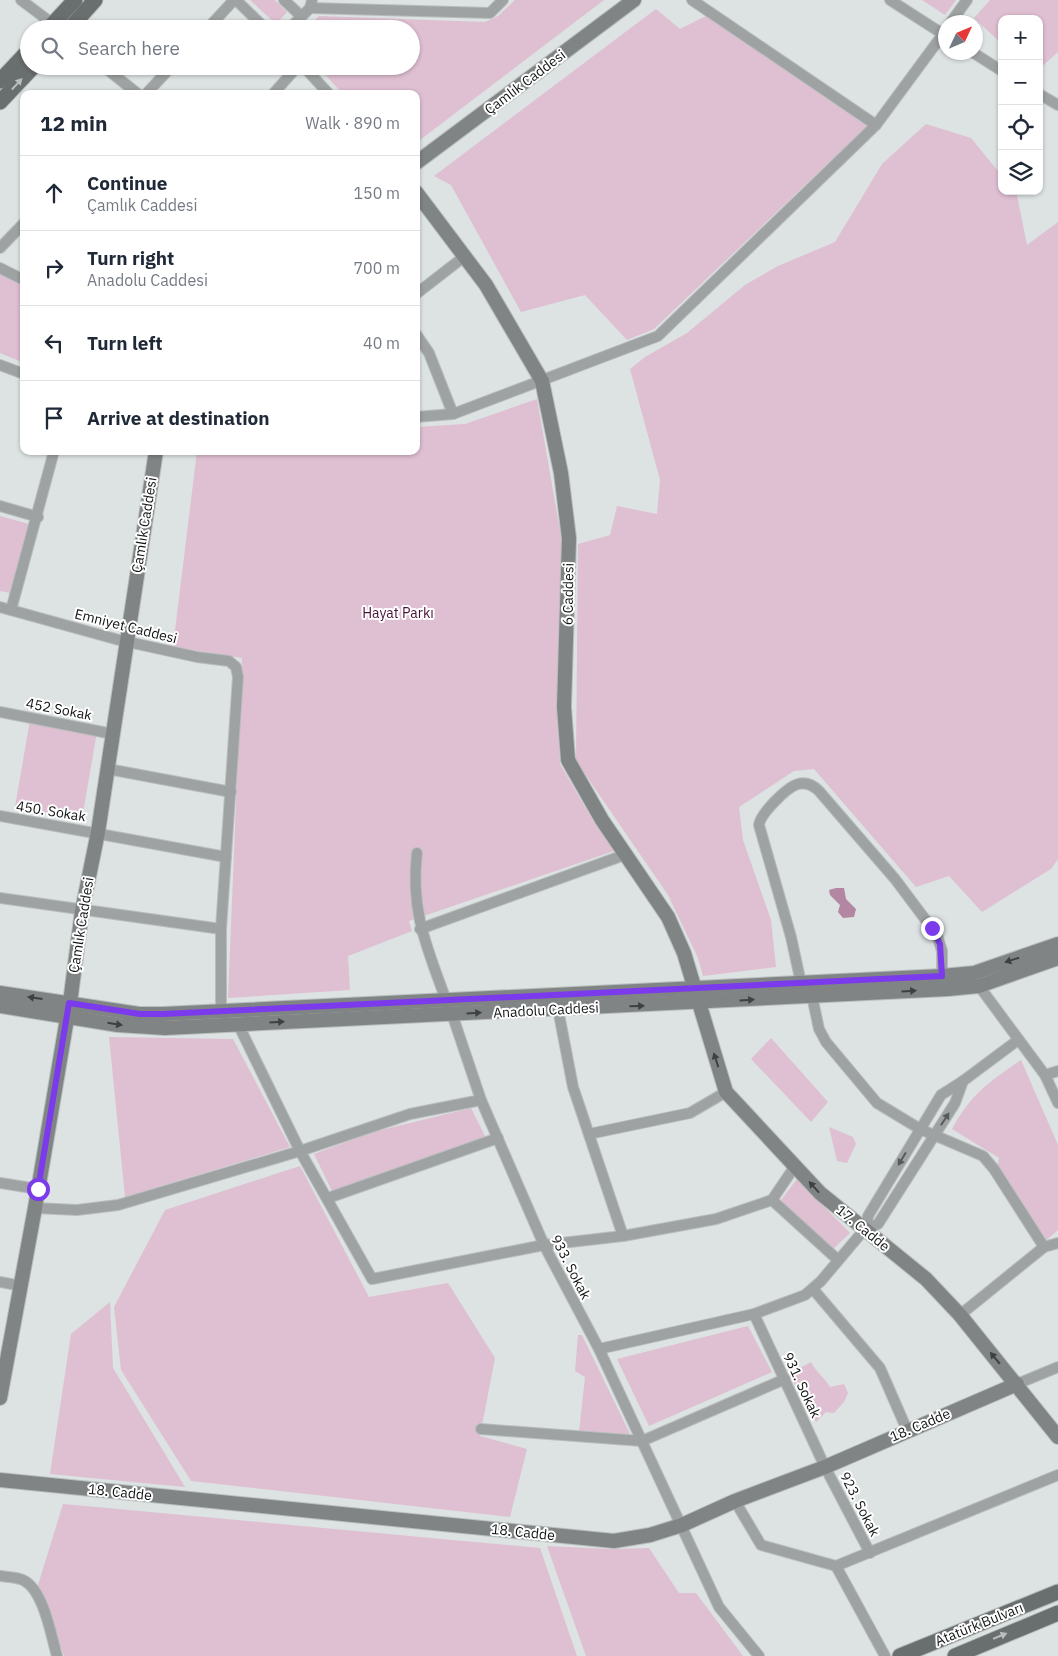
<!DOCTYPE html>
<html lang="en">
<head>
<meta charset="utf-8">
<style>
  body { margin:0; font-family:"IBM Plex Sans",sans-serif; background:#f2f2f3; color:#1f2937 }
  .controls { position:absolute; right:15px; top:15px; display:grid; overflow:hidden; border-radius:10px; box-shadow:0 1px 4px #0004 }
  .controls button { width:45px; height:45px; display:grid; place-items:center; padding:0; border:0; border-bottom:1px solid #e0e1e3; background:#fff; color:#1f2937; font:25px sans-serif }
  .compass { position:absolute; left:938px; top:15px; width:45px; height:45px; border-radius:50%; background:#fff; box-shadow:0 1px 4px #0004; rotate:46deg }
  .stop { position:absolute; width:15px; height:15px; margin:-11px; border:4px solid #7c3aed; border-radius:50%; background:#fff }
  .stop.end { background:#7c3aed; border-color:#fff; box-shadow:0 1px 5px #0008 }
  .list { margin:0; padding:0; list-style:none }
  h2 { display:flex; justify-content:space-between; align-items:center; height:65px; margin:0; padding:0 20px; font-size:21px }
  h2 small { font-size:16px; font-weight:400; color:#747a83 }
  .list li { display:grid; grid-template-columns:32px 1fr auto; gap:15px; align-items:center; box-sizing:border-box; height:75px; padding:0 20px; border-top:1px solid #e0e1e3 }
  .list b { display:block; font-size:19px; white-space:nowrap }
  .list p { margin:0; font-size:16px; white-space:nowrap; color:#747a83 }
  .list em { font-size:16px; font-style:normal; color:#747a83 }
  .icon { flex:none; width:28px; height:28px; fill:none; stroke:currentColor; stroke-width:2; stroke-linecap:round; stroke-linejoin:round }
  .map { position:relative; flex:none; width:1058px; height:1656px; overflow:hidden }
  .search { position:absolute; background:#fff; box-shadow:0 1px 4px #0004; left:20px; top:20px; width:400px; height:55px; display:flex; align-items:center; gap:12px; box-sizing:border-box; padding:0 18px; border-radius:28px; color:#747a83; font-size:19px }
  .panel { position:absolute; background:#fff; box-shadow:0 1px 4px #0004; left:20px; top:90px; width:400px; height:365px; border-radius:10px }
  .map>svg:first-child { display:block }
  .green { fill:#dfbfd2 }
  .water { fill:#b386a1 }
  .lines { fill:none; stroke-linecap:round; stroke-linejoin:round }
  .street-casing { stroke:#b8bebd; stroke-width:12 }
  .secondary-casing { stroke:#b8bebd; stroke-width:16 }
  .primary-casing { stroke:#b8bebd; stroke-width:17 }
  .street { stroke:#9fa2a2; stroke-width:10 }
  .secondary { stroke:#808484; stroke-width:14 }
  .primary { stroke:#696e6e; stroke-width:15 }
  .oneway { fill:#bcbebe }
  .oneway2 { fill:#3e4141 }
  .oneway3 { fill:#585b5b }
  .route { stroke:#7c3aed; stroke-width:6 }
  .labels { text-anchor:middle; stroke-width:4; stroke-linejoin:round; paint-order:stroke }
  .street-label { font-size:14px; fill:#121414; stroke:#fff }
  .park-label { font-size:14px; fill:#491238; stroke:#fff }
</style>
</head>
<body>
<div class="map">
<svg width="1058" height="1656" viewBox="0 0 1058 1656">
  <rect width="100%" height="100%" fill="#dce3e2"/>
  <g class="green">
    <polygon points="250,0 275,0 287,12 276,24"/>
    <polygon points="515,0 604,0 416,143 416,94 343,94 317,66 411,66 411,29 305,29 319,16 485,22 498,16"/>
    <polygon points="922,0 956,0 945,15"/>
    <polygon points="990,0 1058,0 1058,52 1039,69 1039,19 1002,19 1002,44 974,18"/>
    <polygon points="656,9 680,29 706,16 867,126 654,329 627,340 585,295 521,312 451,185 434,176"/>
    <polygon points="926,124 971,138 1002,176 1002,191 1014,191 1017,195 1027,245 1058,222 1058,859 1051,869 982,912 949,876 916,887 814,769 794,771 739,807 743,840 771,920 776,967 703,976 698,958 668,895 576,761 578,544 610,535 617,506 657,514 660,480 630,369 645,357 687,333 745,285 778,266 835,242 882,164"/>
    <polygon points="0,274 24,285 24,363 0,353"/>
    <polygon points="537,399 562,542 557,710 560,764 595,824 614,851 409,921 412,931 348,956 350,990 228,998 242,658 173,647 197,451 416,451 416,427 465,424"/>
    <polygon points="0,516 29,524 10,593 0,591"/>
    <polygon points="30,720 97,732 82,819 15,807"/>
    <polygon points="109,1037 233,1039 290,1147 125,1197"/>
    <polygon points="771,1038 828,1102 811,1122 751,1059"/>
    <path d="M1021,1060L1058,1145V1230L1044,1242L997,1167L999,1158L952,1129C973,1092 987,1084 1021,1060Z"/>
    <polygon points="471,1108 486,1138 332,1191 314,1154 373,1132"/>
    <polygon points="829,1127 853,1137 856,1144 847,1163 837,1161"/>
    <polygon points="300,1166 369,1297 448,1283 495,1358 480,1436 527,1449 510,1517 191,1481 121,1370 114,1307 165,1210"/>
    <polygon points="797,1179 850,1233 831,1251 781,1200"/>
    <polygon points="110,1302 113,1368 185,1487 50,1474 71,1334"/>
    <polygon points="748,1326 772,1372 649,1426 617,1359"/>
    <polygon points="578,1335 582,1335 631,1436 579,1432 585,1377 575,1371"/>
    <path d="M811,1362C816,1372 824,1377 830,1387L844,1384L848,1393L844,1402L834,1413L826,1412L816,1422L789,1374Z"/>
    <polygon points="63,1504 540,1548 577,1656 64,1656 38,1585"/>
    <polygon points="547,1546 609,1549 649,1548 679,1593 696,1593 743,1656 586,1656"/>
  </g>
  <polygon class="water" points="836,888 844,888 846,899 856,909 854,917 843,918 838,912 840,905 830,895 829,890"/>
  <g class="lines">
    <g class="street-casing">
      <g id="street">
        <polyline points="21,0 53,24"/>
        <polyline points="236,0 266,29"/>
        <polyline points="284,0 300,15"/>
        <polyline points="692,0 876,125"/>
        <polyline points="890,0 946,36"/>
        <polyline points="310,8 490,13 503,0"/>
        <polyline points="951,22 967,0"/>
        <polyline points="207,29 234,0"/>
        <polyline points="289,29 310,8 312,0"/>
        <polyline points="972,52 1002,71"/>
        <polyline points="103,66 138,94"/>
        <polyline points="303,66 329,94"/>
        <polyline points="146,94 172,66"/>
        <polyline points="273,94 298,66"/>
        <polyline points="1039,94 1058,105"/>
        <polyline points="0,248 24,223"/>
        <polyline points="0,268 24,280"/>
        <polyline points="416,294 465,256"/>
        <polyline points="416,334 429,353 453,414"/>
        <polyline points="0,365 24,374"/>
        <polyline points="416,417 453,414 658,336 876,125 946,30"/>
        <polyline points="0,506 38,517"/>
        <polyline points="0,607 119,640 197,657 229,661 236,667 238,677 221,929 221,1012"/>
        <polyline points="11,610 54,451"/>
        <polyline points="0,712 113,734"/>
        <polyline points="108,769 231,792"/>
        <polyline points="0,816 226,857"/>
        <path d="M417,853C410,910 427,948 446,1000"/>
        <polyline points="0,898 221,929"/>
        <polyline points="420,929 627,854"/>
        <path d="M801,983L791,937L759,825C760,814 787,787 798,784C806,782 813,785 819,791L895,879L937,935L942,951V976"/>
        <polyline points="979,986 1045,1075 1058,1103"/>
        <polyline points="812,996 819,1029 826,1042 877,1103 920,1129 983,1156 994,1169 1044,1247"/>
        <polyline points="558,1009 573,1087 623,1236"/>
        <polyline points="452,1014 481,1100 544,1245 599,1349 719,1607 759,1656"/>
        <polyline points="238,1024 300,1151 372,1279 544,1245 623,1236 716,1219 772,1200 795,1166"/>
        <polyline points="1045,1075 1058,1071"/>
        <polyline points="589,1134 690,1113 726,1092"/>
        <polyline points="0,1183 38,1189"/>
        <polyline points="328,1198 498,1138"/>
        <polyline points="772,1200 838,1260"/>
        <polyline points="35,1208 77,1210 118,1205 300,1151 410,1114 481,1100"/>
        <polyline points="867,1227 868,1216 941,1095 963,1081 1018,1040"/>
        <polyline points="0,1282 22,1286"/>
        <polyline points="813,1289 880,1368 907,1430"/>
        <polyline points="754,1314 825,1467 870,1553"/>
        <polyline points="960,1315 1044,1247 1058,1243"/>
        <polyline points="599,1349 754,1314 805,1295 821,1281 864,1230 878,1224 955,1103 963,1081"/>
        <polyline points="1017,1384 1058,1367"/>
        <polyline points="481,1429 642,1441 785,1379"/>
        <polyline points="735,1501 761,1545 836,1566 1058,1475"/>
        <polyline points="836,1566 885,1656"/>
        <path d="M0,1576C7,1577 17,1577 23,1580C44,1590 51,1636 57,1656"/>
      </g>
    </g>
    <g class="secondary-casing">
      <g id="secondary">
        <polyline points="416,163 634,0"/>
        <polyline points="416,192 486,285 542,381 561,473 569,538 564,707 568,760 602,820 668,917 684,953 726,1092 820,1193 926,1279 960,1315 1058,1437"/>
        <polyline points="0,993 139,1014 163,1014 942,976 974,973 1058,944"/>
        <polyline points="0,1006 118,1025 165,1028 948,989 979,986 1058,958"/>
        <polyline points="0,1398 35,1208 71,995 82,911 98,832 156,451"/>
        <polyline points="0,1480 614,1541 650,1535 682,1525 735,1501 825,1467 1017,1384"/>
      </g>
    </g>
    <g class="primary-casing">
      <g id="primary">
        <polyline points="48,29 75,0"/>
        <polyline points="69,29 95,0"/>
        <polyline points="0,81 29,50"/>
        <polyline points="0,102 34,66"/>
        <polyline points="900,1656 1058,1592"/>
        <polyline points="955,1656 1058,1613"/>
      </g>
    </g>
    <use href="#street" class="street"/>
    <use href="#secondary" class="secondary"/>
    <use href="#primary" class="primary"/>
  </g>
  <defs><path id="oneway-solid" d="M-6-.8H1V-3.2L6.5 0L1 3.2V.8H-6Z" transform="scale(1.25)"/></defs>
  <g class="oneway">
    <use href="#oneway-solid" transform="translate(17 84) rotate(-47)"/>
    <use href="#oneway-solid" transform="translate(1000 1636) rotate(-22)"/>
  </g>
  <g class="oneway2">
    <use href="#oneway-solid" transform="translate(1012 960) rotate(162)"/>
    <use href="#oneway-solid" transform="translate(909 991) rotate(-3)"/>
    <use href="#oneway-solid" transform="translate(35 998) rotate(-172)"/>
    <use href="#oneway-solid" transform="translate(747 1000) rotate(-3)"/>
    <use href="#oneway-solid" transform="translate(637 1006) rotate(-2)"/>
    <use href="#oneway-solid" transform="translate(474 1013) rotate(-3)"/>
    <use href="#oneway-solid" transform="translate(277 1022) rotate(-3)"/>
    <use href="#oneway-solid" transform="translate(115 1024) rotate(9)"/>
    <use href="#oneway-solid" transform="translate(716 1060) rotate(-108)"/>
    <use href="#oneway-solid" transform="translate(814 1187) rotate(-132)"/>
    <use href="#oneway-solid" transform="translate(995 1358) rotate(-130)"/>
  </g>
  <g class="oneway3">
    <use href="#oneway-solid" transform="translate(945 1119) rotate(-57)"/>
    <use href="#oneway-solid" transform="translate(902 1159) rotate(121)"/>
  </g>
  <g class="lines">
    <polyline class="route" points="38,1189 69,1003 140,1014 163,1014 942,976 940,944 932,928"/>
  </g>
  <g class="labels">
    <g class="street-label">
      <text transform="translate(525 82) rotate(-37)" y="5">Çamlık Caddesi</text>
      <text transform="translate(144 525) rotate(-81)" y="5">Çamlık Caddesi</text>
      <text transform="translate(568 594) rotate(-89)" y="5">6 Caddesi</text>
      <text transform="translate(126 626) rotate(14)" y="5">Emniyet Caddesi</text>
      <text transform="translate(59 709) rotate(11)" y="5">452 Sokak</text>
      <text transform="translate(51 811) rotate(9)" y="5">450. Sokak</text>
      <text transform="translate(81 925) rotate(-81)" y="5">Çamlık Caddesi</text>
      <text transform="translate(546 1010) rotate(-3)" y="5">Anadolu Caddesi</text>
      <text transform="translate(863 1228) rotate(39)" y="5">17. Cadde</text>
      <text transform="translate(571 1267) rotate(63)" y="5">933. Sokak</text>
      <text transform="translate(802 1385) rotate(65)" y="5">931. Sokak</text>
      <text transform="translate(920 1425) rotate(-23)" y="5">18. Cadde</text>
      <text transform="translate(120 1492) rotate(6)" y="5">18. Cadde</text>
      <text transform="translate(860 1504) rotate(63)" y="5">923. Sokak</text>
      <text transform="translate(523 1532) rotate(6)" y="5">18. Cadde</text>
      <text transform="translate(979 1624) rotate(-22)" y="5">Atatürk Bulvarı</text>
    </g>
    <g class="park-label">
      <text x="398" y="618">Hayat Parkı</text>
    </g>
  </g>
</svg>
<div class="controls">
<button>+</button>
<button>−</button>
<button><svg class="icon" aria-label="locate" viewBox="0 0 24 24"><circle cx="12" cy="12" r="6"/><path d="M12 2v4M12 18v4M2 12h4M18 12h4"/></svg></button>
<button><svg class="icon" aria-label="layers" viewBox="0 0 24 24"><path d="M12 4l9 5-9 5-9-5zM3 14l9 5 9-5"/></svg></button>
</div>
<svg class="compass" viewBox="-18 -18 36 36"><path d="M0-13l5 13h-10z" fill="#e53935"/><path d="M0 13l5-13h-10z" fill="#747a83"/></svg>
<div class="stop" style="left:38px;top:1189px"></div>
<div class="stop end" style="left:932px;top:928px"></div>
<div class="search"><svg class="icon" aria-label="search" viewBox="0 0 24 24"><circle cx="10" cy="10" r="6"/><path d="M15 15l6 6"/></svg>Search here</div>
<section class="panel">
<h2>12 min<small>Walk · 890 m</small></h2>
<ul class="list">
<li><svg class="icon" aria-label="ahead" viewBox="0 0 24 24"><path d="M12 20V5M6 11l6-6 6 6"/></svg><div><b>Continue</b><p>Çamlık Caddesi</p></div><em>150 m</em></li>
<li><svg class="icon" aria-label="right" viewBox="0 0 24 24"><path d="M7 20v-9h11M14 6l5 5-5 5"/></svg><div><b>Turn right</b><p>Anadolu Caddesi</p></div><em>700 m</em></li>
<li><svg class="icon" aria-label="left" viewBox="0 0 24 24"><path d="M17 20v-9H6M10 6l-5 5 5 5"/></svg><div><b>Turn left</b></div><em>40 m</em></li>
<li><svg class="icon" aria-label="arrive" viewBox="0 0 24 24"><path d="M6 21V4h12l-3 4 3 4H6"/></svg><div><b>Arrive at destination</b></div></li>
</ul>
</section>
</div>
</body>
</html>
